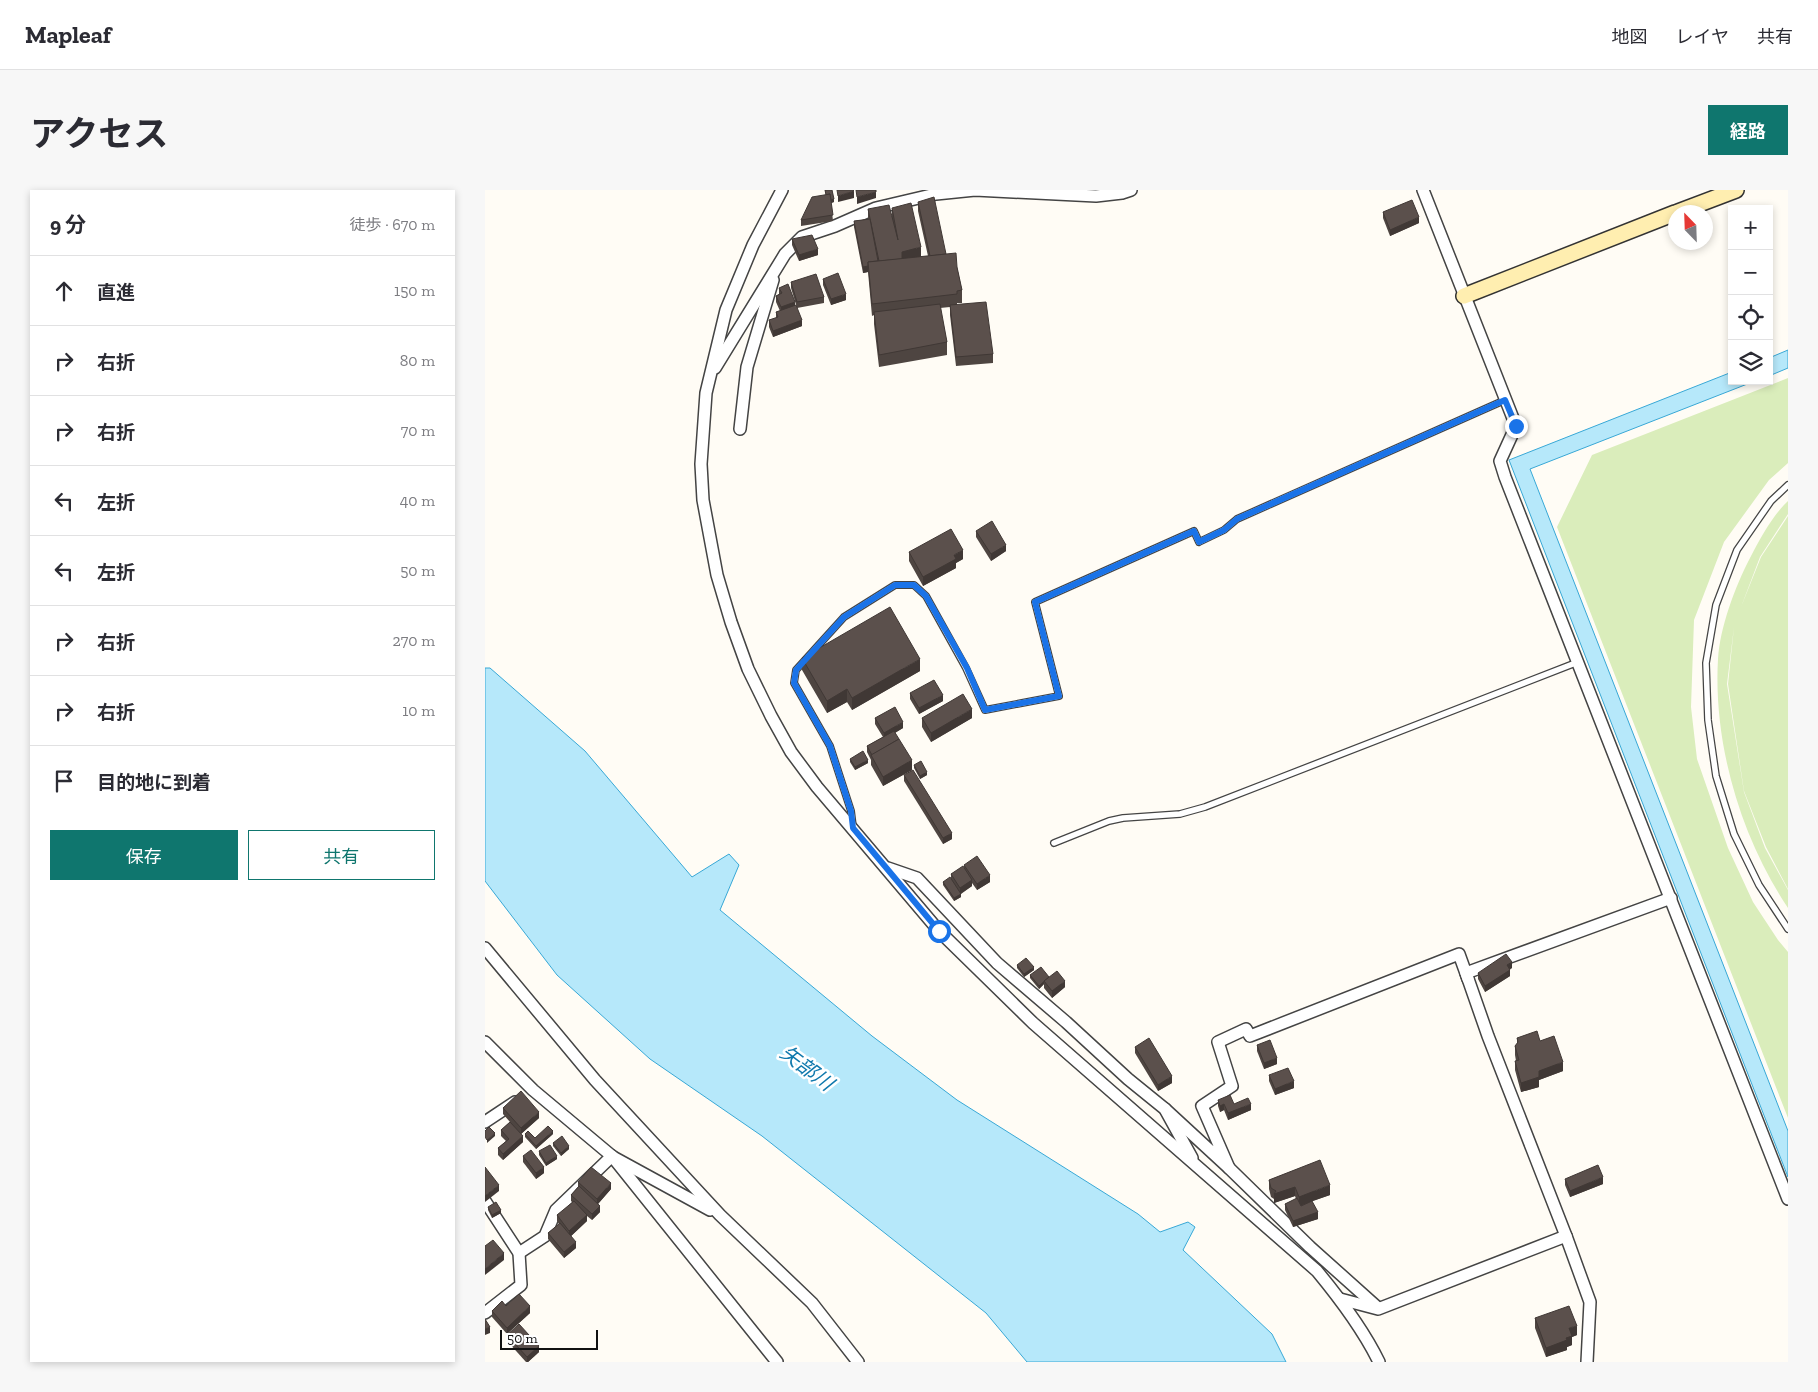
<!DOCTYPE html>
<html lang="ja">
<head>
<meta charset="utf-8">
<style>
  body { margin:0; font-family:"Zilla Slab","Noto Sans JP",serif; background:#f7f7f7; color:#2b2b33 }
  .controls { position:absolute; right:15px; top:15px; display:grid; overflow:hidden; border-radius:0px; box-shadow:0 2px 8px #0003 }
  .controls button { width:45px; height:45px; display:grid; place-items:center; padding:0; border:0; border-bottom:1px solid #e1e1e2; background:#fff; color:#2b2b33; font:25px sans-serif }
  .compass { position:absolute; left:1183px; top:15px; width:45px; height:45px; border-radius:50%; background:#fff; box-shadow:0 2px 8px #0003; rotate:337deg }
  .scale { position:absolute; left:15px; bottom:12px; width:98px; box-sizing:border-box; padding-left:5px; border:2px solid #111; border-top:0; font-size:14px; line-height:18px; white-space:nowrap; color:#111; -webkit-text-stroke:4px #fff; paint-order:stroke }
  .stop { position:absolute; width:15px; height:15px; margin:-11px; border:4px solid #1a73e8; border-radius:50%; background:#fff }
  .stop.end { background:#1a73e8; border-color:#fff; box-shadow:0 1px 5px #0008 }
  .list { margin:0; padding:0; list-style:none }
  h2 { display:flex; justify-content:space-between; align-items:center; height:65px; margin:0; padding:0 20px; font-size:21px }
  h2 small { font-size:16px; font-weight:400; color:#7c7c81 }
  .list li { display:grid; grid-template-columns:32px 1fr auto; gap:15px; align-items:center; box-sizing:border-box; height:70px; padding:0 20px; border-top:1px solid #e1e1e2 }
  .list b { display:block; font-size:19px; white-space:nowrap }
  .list em { font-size:16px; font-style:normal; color:#7c7c81 }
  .actions { display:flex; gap:10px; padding:15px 20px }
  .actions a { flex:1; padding:11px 0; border:1px solid #0f766e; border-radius:0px; text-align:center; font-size:18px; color:#0f766e }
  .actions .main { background:#0f766e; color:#fff }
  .icon { flex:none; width:28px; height:28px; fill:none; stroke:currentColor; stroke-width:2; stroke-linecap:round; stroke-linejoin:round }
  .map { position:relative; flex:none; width:1303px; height:1172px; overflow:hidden; border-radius:0px }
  header { display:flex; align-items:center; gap:30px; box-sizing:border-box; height:70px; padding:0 25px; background:#fff; border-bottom:1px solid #e1e1e2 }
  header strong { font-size:24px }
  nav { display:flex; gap:28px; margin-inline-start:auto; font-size:18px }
  .intro { display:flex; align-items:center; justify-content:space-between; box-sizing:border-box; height:120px; padding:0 30px }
  h1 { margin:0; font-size:35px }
  .button { padding:12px 22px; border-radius:0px; background:#0f766e; color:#fff; font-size:18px; font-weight:700 }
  main { display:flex; gap:30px; padding:0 30px }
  aside { flex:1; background:#fff; border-radius:0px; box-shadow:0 2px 8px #0003 }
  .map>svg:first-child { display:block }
  .green { fill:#daedbb }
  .water { fill:#b6e8fa; stroke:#38a8d6 }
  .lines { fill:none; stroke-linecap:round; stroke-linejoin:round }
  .lane-casing { stroke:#444; stroke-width:8 }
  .street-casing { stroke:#444; stroke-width:14 }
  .secondary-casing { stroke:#333; stroke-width:18 }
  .lane { stroke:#fff; stroke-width:5.5 }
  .street { stroke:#fff; stroke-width:11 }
  .secondary { stroke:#ffeeb0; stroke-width:15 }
  .wall { fill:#4e4541 }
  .shaded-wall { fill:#403835 }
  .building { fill:#5b504c; stroke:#403835 }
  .route { stroke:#1a73e8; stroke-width:6 }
  .labels { text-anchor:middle; stroke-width:5; stroke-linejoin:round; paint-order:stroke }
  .water-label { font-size:20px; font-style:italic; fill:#1079ad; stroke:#fff }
</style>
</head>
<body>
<header>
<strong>Mapleaf</strong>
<nav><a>地図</a><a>レイヤ</a><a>共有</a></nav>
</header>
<div class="intro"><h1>アクセス</h1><a class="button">経路</a></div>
<main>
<aside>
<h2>9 分<small>徒歩 · 670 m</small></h2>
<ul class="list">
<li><svg class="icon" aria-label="ahead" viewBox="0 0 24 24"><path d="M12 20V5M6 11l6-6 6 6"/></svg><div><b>直進</b></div><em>150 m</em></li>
<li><svg class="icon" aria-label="right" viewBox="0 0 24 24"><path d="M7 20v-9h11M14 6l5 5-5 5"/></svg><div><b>右折</b></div><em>80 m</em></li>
<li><svg class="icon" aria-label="right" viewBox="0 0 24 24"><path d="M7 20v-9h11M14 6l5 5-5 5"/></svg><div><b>右折</b></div><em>70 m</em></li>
<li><svg class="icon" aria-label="left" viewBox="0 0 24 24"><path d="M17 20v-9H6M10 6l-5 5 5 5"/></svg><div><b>左折</b></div><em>40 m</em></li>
<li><svg class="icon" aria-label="left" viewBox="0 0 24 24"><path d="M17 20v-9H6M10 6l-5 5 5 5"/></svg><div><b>左折</b></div><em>50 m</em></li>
<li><svg class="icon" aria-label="right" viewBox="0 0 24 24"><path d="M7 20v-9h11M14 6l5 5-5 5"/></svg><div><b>右折</b></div><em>270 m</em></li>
<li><svg class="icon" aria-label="right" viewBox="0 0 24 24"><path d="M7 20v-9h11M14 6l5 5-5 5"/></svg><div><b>右折</b></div><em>10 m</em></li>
<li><svg class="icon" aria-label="arrive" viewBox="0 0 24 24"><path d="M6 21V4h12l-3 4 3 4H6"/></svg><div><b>目的地に到着</b></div></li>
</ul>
<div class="actions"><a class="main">保存</a><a>共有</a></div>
</aside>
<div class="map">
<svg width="1303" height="1172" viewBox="0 0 1303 1172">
  <rect width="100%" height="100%" fill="#fffcf5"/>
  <g class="green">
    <polygon points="1303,188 1303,273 1284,290 1239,352 1209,430 1206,517 1212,569 1243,658 1268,712 1293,750 1303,762 1303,928 1072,337 1107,265"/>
    <path d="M1303,311V324L1275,367L1256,417L1276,367L1303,326V699L1281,657L1259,601L1243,494L1249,437L1242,494L1259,602L1280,658L1303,700V718C1256,648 1228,554 1233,469C1235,437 1250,397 1265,368C1275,349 1287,326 1303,311Z"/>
  </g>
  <g class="water">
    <polygon points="1303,160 1303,178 1284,186 1284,168"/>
    <polygon points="1247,182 1247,191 1270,191 1045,279 1303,941 1303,987 1024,270"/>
    <polygon points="0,478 5,478 100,561 207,687 244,664 254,675 235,720 387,846 472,910 653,1024 675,1042 703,1032 710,1037 698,1060 787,1144 801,1172 542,1172 501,1123 277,946 165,869 72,785 0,691"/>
  </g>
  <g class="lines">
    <g class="lane-casing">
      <g id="lane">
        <polyline points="1303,295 1286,311 1252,360 1231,415 1221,473 1223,530 1231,586 1249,644 1274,695 1303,739"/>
        <polyline points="368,637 366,621 345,556 309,493 311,480 359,427 410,395 429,395 441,406 481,478 500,520 574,506 550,412 709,341 714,352 739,340 752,329 1020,210"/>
        <polyline points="569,653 624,631 638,628 695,624 720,617 1093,472"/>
      </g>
    </g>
    <g class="street-casing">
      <g id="street">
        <path d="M297,0L268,55L241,120L221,203L216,274L218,310L232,385L246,432L263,479L286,526L306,562L332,597L454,741L548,833L832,1081C856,1110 878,1139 894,1172"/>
        <polyline points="938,0 1031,236 1015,271 1020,287 1303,1009"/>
        <polyline points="230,178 300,64 317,47 350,36 391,18 451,4 490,0 611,6 637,3 646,0"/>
        <polyline points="255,239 262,177 288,90"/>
        <polyline points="403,678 432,688 512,773 581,832 643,889 680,919 707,968"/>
        <polyline points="0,758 110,890 235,1025 327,1113 373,1172"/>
        <polyline points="0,852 48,900 128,967 225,1020"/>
        <polyline points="680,919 744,978 717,916 747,896 733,852 761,839 765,846 974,764 983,789"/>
        <polyline points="0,932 30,912"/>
        <polyline points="744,978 825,1057 892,1117"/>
        <polyline points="0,1011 34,1063 36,1095 0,1123"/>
        <polyline points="34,1063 60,1046 71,1020 127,966 292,1172"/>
        <polyline points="855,1109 893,1119 1081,1046"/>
        <polyline points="1102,1172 1105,1112 1081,1046 1003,846 981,783 1186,708"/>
      </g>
    </g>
    <g class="secondary-casing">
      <g id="secondary">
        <polyline points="1193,22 1251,0"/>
        <polyline points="979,106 1190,23"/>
      </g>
    </g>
    <use href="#lane" class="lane"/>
    <use href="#street" class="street"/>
    <use href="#secondary" class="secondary"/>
  </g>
  <g class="wall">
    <polygon points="340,0 347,0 349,12 346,13 348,31 316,36 316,30 341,5"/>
    <polygon points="433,12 461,64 472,77 477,100 477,113 472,113 472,115 508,164 508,173 471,176 465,125 465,117 455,118 462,152 462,165 394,177 389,134 389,125 387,126 383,82 378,83 369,37 369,31 383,29 383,19 407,26 407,18 436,67 443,66 433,21"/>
    <polygon points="898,22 934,33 905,46 898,28"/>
    <polygon points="307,49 333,65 314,71 307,55"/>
    <polygon points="338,89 361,110 346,115 338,95"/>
    <polygon points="306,92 339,107 339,113 312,118 306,98"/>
    <polygon points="294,98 310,115 317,136 288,147 284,137 284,130 291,128 291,122 295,121 291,112 291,106 294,104"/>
    <polygon points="491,341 521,361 506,371 491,347"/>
    <polygon points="424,362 478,369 471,373 471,378 438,396 424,371"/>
    <polygon points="317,468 435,481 367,520 362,512 342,523 317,480"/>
    <polygon points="425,503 458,511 434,524 425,509"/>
    <polygon points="390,528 418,538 410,543 427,580 398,596 386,575 386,570 382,562 382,556 398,547 390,534"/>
    <polygon points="437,528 487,528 446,552 437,537"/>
    <polygon points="365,569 383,573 370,580 365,572"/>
    <polygon points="429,575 442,585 435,589 429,578"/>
    <polygon points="419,585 467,649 458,654 419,591"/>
    <polygon points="479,675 505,692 492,700 487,693 487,696 476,704 476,707 469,711 458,695 458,692 466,689 466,684 479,678"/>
    <polygon points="532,775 549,780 539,787 532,778"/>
    <polygon points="1027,778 1025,779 1025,786 1000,802 993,789 993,783"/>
    <polygon points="545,785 564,788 580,797 567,808 559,798 559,794 554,799 545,788"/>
    <polygon points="1032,848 1055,851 1078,881 1054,890 1054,897 1036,902 1030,880 1030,871 1031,871 1030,865 1030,856 1032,854"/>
    <polygon points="772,855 792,874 779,879 772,861"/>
    <polygon points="650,857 687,893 673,901 650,863"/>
    <polygon points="784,885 809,898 790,905 784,891"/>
    <polygon points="733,910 749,914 766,920 743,930 739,920 735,922 733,916"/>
    <polygon points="18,918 54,928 36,944 38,952 18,970 13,965 13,958 21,951 16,946 16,940 25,932 18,924"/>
    <polygon points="40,944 50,948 68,944 51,959 40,947"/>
    <polygon points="68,953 84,959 76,966 68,956"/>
    <polygon points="54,961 72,969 61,976 54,965"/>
    <polygon points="38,966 59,983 51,989 38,972"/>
    <polygon points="1080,989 1118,994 1085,1007 1080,995"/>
    <polygon points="784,990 845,1005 827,1011 833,1029 808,1037 800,1020 800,1014 811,1009 810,1006 789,1013 789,1009 786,1007 784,999"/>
    <polygon points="93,992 126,999 113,1014 115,1022 107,1030 102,1026 102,1031 86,1046 91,1058 79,1068 63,1049 63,1043 74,1034 72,1031 72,1025 88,1013 86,1011 86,1005 93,997"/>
    <polygon points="3,1017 16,1023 7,1028 3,1020"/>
    <polygon points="21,1116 45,1123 22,1144 7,1127 7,1121"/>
    <polygon points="1050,1128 1092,1145 1087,1147 1087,1155 1082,1157 1082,1160 1061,1167 1050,1138"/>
    <polygon points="22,1145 54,1162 43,1172 41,1172 22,1151"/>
  </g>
  <g class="shaded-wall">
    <polygon points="369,1 369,8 353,12 353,6"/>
    <polygon points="391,2 391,8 372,14 372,7"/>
    <polygon points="349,9 349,12 346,13 346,10"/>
    <polygon points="934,27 934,33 905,46 905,40"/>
    <polygon points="436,57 436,67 417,71 417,62"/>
    <polygon points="333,59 333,65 314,71 314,65"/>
    <polygon points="383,76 383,82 378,83 378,77"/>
    <polygon points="361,104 361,110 346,115 346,109"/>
    <polygon points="310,112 310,118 296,123 296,117"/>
    <polygon points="317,130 317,136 288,147 288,141"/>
    <polygon points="521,355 521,361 506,371 506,364"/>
    <polygon points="478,360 478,369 471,373 471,378 438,396 438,387 469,365"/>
    <polygon points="435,469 435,481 367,520 367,508"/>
    <polygon points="362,499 362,512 342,523 342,511"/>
    <polygon points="458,505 458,511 434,524 434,518"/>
    <polygon points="487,519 487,528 446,552 446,543"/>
    <polygon points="418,532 418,538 399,549 399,543"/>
    <polygon points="383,570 383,573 370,580 370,577"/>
    <polygon points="427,570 427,580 398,596 398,587"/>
    <polygon points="442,582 442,585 435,589 435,586"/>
    <polygon points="467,643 467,649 458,654 458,648"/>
    <polygon points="505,685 505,692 492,700 492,694"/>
    <polygon points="487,690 487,696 475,704 475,698"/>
    <polygon points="476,704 476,707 469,711 469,708"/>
    <polygon points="1027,772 1027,778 1022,781 1022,775"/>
    <polygon points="549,777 549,780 539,787 539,784"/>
    <polygon points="1025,780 1025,786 1000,802 1000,796"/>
    <polygon points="564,787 559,791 559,794 554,799 554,796"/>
    <polygon points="580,791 580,797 567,808 567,801"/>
    <polygon points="792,868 792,874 779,879 779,873"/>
    <polygon points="1078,872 1078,881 1054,890 1054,881"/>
    <polygon points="687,886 687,893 673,901 673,895"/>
    <polygon points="1054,887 1054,897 1036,902 1036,893"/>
    <polygon points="809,891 809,898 790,905 790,899"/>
    <polygon points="739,914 739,920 735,922 735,916"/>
    <polygon points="766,914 766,920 743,930 743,923"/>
    <polygon points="54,922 54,928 36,944 36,938"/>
    <polygon points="68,941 68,944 51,959 51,956"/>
    <polygon points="10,943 10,946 2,953 2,950"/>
    <polygon points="38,946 38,952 18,970 18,964"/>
    <polygon points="84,956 84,959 76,966 76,963"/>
    <polygon points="72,966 72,969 61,976 61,973"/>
    <polygon points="59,977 59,983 51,989 51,983"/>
    <polygon points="1118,987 1118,994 1085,1007 1085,1001"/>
    <polygon points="126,993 126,999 112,1015 112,1009"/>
    <polygon points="14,995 14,1001 0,1012 0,1006"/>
    <polygon points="845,995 845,1005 814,1016 814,1007"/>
    <polygon points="810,997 810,1006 789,1013 789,1004"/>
    <polygon points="115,1016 115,1022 107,1030 107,1024"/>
    <polygon points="16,1020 16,1023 7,1028 7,1025"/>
    <polygon points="833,1022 833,1029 808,1037 808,1031"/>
    <polygon points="102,1025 102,1031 84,1048 84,1041"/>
    <polygon points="91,1052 91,1058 79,1068 79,1062"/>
    <polygon points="19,1063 19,1070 0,1085 0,1079"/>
    <polygon points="45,1116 45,1123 22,1144 22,1138"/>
    <polygon points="1092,1136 1092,1145 1087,1147 1087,1155 1082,1157 1082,1160 1061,1167 1061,1158 1084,1138"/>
    <polygon points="5,1137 5,1143 0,1145 0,1139"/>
    <polygon points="54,1156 54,1162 43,1172 42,1172 42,1167"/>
  </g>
  <g class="building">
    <polygon points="340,0 347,0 349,9 346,10 345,4 341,5"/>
    <polygon points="352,0 368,0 369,1 353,6"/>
    <polygon points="371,0 391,0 391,2 372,7"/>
    <polygon points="345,4 348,25 316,30 327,7"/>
    <polygon points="449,7 461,64 445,66 433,12"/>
    <polygon points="927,10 934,27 905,40 898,22"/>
    <polygon points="426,13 436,57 417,62 417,69 394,71 383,19 404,15 413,50 407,18"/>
    <polygon points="385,29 393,71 383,72 383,76 378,77 369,31"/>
    <polygon points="327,45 333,59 314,65 307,49"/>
    <polygon points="471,63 472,77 477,100 472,101 472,104 387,114 383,72"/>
    <polygon points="353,83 361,104 346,109 338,89"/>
    <polygon points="331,84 339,107 312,112 306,92"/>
    <polygon points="303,94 310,112 296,117 291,106 297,103 294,98"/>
    <polygon points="501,112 508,164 471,167 465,115"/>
    <polygon points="455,114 462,152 394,165 389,122"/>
    <polygon points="311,115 317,130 288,141 284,130 293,127 291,122"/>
    <polygon points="507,331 521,355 506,364 491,341"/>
    <polygon points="466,339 478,360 469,365 471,369 438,387 424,362"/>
    <polygon points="405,417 435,469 367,508 362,499 342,511 317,468"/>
    <polygon points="449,490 458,505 434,518 425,503"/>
    <polygon points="478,504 487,519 446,543 437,528"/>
    <polygon points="410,517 418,532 399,543 390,528"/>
    <polygon points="409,541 414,549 387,565 382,556"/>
    <polygon points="414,549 427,570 398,587 386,565"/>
    <polygon points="378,561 383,570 370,577 365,569"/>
    <polygon points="436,571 442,582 435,586 429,575"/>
    <polygon points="428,580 467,643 458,648 419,585"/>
    <polygon points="492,666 505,685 492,694 479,675"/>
    <polygon points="478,676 487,690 475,698 466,684"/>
    <polygon points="465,687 476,704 469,708 458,692"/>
    <polygon points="1021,764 1027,772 1022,775 1025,780 1000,796 993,783"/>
    <polygon points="541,768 549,777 539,784 532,775"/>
    <polygon points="556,777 564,787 554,796 545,785"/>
    <polygon points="572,781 580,791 567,801 559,791"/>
    <polygon points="1052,841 1055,851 1069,846 1078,872 1054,881 1054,887 1036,893 1030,871 1034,870 1030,856 1033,852 1032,848"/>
    <polygon points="664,848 687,886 673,895 650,857"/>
    <polygon points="785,850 792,868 779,873 772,855"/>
    <polygon points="803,878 809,891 790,899 784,885"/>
    <polygon points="36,901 54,922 36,938 18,918"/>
    <polygon points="745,905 749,914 763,908 766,914 743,923 739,914 735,916 733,910"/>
    <polygon points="25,932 38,946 18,964 13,958 24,949 16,940"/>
    <polygon points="63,936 68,941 51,956 40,944 43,941 50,948"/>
    <polygon points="4,937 10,943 2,950 0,947 0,941"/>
    <polygon points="77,946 84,956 76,963 68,953"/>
    <polygon points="65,955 72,966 61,973 54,961"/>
    <polygon points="46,960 59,977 51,983 38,966"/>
    <polygon points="835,970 845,995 814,1007 810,997 789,1004 791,1001 786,998 784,990"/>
    <polygon points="1113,975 1118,987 1085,1001 1080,989"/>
    <polygon points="0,977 14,995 0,1006"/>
    <polygon points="106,977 126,993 112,1009 93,992"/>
    <polygon points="94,996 115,1016 107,1024 86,1005"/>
    <polygon points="812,1008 816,1016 827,1011 833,1022 808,1031 800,1014"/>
    <polygon points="89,1011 102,1025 84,1041 72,1025"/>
    <polygon points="11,1012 16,1020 7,1025 3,1017"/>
    <polygon points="75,1033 91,1052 79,1062 63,1043"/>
    <polygon points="8,1050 19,1063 0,1079 0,1056"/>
    <polygon points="34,1104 45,1116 22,1138 7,1121 17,1111 21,1116"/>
    <polygon points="1084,1116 1092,1136 1084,1138 1087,1146 1081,1148 1082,1150 1061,1158 1050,1128"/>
    <polygon points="0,1129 5,1137 0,1139"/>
    <polygon points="34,1134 54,1156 42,1167 22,1145"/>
  </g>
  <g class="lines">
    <polyline class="route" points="454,741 368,638 366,621 345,556 309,493 311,480 359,427 410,395 429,395 441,406 482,478 500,520 574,506 550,412 709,341 714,352 739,340 752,329 1020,210 1031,236"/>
  </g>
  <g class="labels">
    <g class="water-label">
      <text transform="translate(322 878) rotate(37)" y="7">矢部川</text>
    </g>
  </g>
</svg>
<div class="controls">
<button>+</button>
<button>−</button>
<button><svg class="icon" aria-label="locate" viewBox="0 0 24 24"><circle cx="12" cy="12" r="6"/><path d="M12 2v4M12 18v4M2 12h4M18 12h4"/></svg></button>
<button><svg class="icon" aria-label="layers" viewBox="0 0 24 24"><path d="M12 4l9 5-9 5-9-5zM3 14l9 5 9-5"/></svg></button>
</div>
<svg class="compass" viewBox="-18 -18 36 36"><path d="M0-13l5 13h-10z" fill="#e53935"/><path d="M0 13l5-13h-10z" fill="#7c7c81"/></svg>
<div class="scale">50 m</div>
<div class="stop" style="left:454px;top:741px"></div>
<div class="stop end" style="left:1031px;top:236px"></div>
</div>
</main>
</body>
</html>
